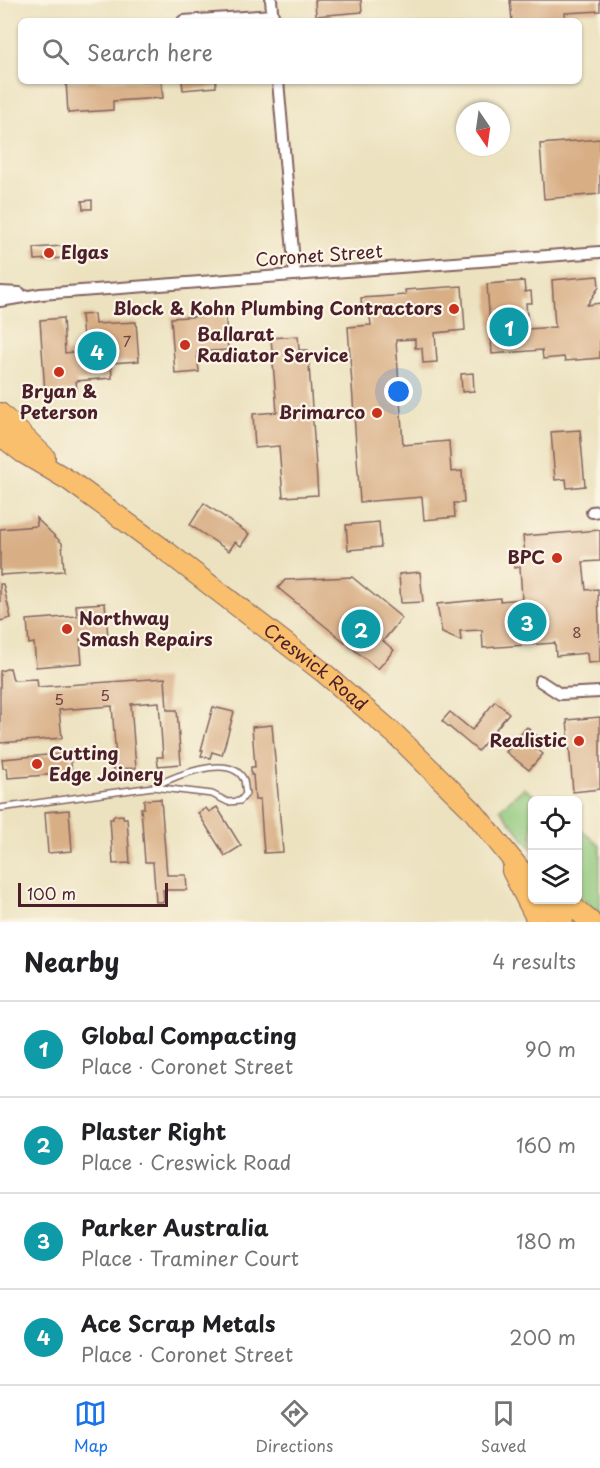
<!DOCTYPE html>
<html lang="en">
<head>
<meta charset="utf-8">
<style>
  body { margin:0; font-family:"Playpen Sans",sans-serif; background:#f6f6f6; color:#202124 }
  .controls { position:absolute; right:18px; bottom:18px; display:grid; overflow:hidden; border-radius:9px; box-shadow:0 2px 4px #0004 }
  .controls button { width:54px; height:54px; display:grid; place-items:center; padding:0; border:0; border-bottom:2px solid #e0e0e0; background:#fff; color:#202124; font:30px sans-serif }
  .compass { position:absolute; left:456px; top:102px; width:54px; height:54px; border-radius:50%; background:#fff; box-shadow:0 2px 4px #0004; rotate:167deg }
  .scale { position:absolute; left:18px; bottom:15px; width:150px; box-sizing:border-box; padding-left:6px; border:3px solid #4a1f2b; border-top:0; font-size:16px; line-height:21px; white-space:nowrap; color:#4a1f2b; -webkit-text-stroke:4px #fcf5e5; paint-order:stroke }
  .you { position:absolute; left:399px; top:392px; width:21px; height:21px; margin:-15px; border:4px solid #fff; border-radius:50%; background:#1a73e8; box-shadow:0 0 0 9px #1a73e833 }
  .badge { display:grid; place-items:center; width:39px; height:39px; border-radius:50%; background:#1a73e8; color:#fff; font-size:20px; font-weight:700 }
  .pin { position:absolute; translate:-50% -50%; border:3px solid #fff; box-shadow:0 2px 6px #0006 }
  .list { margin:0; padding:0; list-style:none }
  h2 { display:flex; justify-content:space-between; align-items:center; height:78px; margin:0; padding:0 24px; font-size:26px }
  h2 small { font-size:20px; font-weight:400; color:#757577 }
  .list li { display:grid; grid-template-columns:39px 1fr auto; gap:18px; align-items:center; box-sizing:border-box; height:96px; padding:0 24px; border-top:2px solid #e0e0e0 }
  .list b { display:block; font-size:22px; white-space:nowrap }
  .list p { margin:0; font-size:20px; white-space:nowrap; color:#757577 }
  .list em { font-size:20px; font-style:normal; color:#757577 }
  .icon { flex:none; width:33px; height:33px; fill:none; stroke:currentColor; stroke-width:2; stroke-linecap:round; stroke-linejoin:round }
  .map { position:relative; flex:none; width:600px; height:922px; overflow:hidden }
  .search { position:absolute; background:#fff; box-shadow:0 2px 4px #0004; left:18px; right:18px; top:18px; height:66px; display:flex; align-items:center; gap:15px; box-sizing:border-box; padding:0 21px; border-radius:9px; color:#757577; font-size:22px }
  .sheet { height:462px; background:#fff }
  nav { display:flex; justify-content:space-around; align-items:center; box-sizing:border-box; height:84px; border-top:2px solid #e0e0e0; background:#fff; font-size:16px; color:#757577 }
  nav a { display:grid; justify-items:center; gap:3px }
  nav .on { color:#1a73e8 }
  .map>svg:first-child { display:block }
  .green { fill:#8fc77b; stroke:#6c7353; stroke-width:1.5 }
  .building { fill:#d8ae85 }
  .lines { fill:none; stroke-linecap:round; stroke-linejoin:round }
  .lane-casing { stroke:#83635f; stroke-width:8 }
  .street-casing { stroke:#83635f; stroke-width:14 }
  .highway-casing { stroke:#83635f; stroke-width:22 }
  .lane { stroke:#fff; stroke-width:5 }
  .street { stroke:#fff; stroke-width:10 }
  .highway { stroke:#f9bf6c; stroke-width:20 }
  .poi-dot { fill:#c8321e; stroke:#fcf5e5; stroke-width:2 }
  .labels { text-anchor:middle; stroke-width:4.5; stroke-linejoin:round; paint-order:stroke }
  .number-label { font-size:15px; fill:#6e4342 }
  .poi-label { font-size:18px; font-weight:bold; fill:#4a1f2b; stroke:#fcf5e5; text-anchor:start }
  .street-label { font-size:18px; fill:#4a1f2b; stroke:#fcf5e5 }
</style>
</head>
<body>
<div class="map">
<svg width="600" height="922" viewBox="0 0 600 922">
  <rect width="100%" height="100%" fill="#fcf5e5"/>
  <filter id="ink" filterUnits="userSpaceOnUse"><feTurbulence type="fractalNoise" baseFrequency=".0167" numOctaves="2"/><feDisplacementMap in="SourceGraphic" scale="12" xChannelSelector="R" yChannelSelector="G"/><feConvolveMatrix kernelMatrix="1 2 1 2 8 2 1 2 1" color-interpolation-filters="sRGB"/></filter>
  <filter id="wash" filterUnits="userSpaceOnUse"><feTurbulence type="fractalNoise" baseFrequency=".008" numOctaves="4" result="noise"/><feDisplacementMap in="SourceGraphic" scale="24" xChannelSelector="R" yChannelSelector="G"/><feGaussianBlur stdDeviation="1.35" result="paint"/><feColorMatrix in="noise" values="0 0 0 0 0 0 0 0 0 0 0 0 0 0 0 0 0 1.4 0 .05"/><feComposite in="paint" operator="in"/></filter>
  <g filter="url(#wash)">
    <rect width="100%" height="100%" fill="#ece2c0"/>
    <g class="green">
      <polygon points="524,788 541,800 532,800 532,849 500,809"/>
      <polygon points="578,828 600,845 600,914 578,895"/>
    </g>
    <g id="blocks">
      <g class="building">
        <polygon points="315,0 361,0 362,12 316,16"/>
        <polygon points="510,0 600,0 600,11 565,13 566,21 512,21"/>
        <polygon points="66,81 161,81 163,98 113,101 113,110 68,113"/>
        <polygon points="182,81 216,81 216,87 183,90"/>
        <polygon points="600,139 600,194 544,199 540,144"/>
        <polygon points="92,200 92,209 83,209 82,201"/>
        <polygon points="62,246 63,258 35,260 34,248"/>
        <polygon points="598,276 599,287 587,305 600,303 600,358 565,361 564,357 543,359 542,350 492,354 487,284 524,281 525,292 531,291 532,303 526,303 528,329 555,327 552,280"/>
        <polygon points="462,286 465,330 435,333 437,362 423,363 422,348 415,348 415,339 396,340 403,445 449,441 451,472 462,471 464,503 454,503 455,517 424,520 422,497 360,502 348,327 371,325 369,309 362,310 361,298 406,295 405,290"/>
        <polygon points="225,309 228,350 197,352 199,372 175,374 171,318 205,316 204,310"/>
        <polygon points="94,314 95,324 136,322 139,361 111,363 112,378 76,381 77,390 45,393 40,320 63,318 65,353 84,351 81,315"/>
        <polygon points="298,336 299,350 308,350 318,495 283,497 279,446 255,448 253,414 277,412 271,338"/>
        <polygon points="473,373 474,391 462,392 461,374"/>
        <polygon points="580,430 585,486 567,488 566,479 555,480 551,432"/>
        <polygon points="204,503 249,534 241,546 235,542 229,551 190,525"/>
        <polygon points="36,518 62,543 64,571 0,575 0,529 37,526"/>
        <polygon points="379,522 381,547 348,550 346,525"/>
        <polygon points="600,530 600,561 583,562 586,590 598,589 600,662 588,663 587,653 556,656 555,643 483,648 482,630 460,631 461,641 442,633 437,604 500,598 500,601 522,599 520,567 514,568 513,555 525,554 523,536"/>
        <polygon points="420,572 423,602 401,603 399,574"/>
        <polygon points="352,577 402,618 383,641 394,650 378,669 278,588 285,580"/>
        <polygon points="0,584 3,584 11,618 0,621"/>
        <polygon points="105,603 108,637 80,639 82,663 36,667 34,643 29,644 27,620 77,616 76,605"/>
        <polygon points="10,668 13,680 37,679 38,687 165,678 167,710 177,710 181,764 158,766 157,757 163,757 159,702 131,704 136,768 113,769 112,760 116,759 112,706 59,710 62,738 0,743 0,671"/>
        <polygon points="495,701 509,713 478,751 442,721 450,712 472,730"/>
        <polygon points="213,707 234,712 222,755 212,752 210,758 201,756 203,750 201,750"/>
        <polygon points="600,717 600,789 573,792 567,720"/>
        <polygon points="272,725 283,852 264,853 260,799 255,800 253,775 251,775 251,767 255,767 252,727"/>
        <polygon points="527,727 543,741 537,749 543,754 529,770 506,752"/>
        <polygon points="70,753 72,773 8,778 7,768 3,768 2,759"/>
        <polygon points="161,799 167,875 186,875 187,890 163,890 164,902 156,902 153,862 145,862 141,808 144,808 144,800"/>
        <polygon points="217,807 241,846 225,856 198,813 206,808 209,812"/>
        <polygon points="69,810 72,851 48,853 45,812"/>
        <polygon points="123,815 123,818 127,818 130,863 113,864 110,819 113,819 113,816"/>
      </g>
    </g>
  </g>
  <g filter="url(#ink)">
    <use href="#blocks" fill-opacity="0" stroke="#83635f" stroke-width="1.5"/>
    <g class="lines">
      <g class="lane-casing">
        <path id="lane" d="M0,808L153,787L212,794L228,802L240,801L246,794C245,790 245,784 244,780C231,751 171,778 153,787"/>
      </g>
      <g class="street-casing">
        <g id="street">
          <polyline points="271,0 273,21"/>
          <polyline points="183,21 273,15"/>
          <polyline points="278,81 295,274"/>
          <polyline points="0,292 20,293"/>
          <polyline points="0,301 41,294 600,252"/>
          <polyline points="592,512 600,511"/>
          <polyline points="540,681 560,694 600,692"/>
        </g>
      </g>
      <g class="highway-casing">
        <g id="highway">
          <polyline points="0,413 45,457"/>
          <path id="s1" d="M0,435L23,453L70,481L166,551L323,672L397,736L472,810L532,884"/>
          <polyline points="512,871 538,922"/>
          <polyline points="545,900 563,922"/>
          <polyline points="565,900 591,922"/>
        </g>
      </g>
      <use href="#lane" class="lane"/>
      <use href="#street" class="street"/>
      <use href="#highway" class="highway"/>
    </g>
  </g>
  <g class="poi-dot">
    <circle cx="49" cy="253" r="6"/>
    <circle cx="454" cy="309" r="6"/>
    <circle cx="185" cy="345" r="6"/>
    <circle cx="59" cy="372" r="6"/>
    <circle cx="377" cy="413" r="6"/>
    <circle cx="557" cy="558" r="6"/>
    <circle cx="67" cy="629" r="6"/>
    <circle cx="579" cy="741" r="6"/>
    <circle cx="37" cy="764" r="6"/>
  </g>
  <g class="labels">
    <g class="number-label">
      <text x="127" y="347">7</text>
      <text x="577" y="638">8</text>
      <text x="105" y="701">5</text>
      <text x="59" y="705">5</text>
    </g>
    <g class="poi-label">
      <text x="61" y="259">Elgas</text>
      <text x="442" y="315" text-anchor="end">Block &amp; Kohn Plumbing Contractors</text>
      <text x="197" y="341">Ballarat<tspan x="197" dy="21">Radiator Service</tspan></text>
      <text x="59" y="398" text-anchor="middle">Bryan &amp;<tspan x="59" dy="21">Peterson</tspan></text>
      <text x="365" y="419" text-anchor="end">Brimarco</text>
      <text x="545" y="564" text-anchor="end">BPC</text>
      <text x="79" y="625">Northway<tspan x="79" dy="21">Smash Repairs</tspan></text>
      <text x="567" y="747" text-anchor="end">Realistic</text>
      <text x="49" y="760">Cutting<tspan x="49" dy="21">Edge Joinery</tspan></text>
    </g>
    <g class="street-label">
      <text transform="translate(319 256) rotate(-4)" y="6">Coronet Street</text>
      <text dy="6" stroke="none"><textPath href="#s1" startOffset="392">Creswick Road</textPath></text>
    </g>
  </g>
</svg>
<div class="controls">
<button><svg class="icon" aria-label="locate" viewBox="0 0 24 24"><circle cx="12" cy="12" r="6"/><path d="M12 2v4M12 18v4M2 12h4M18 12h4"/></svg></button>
<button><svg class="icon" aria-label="layers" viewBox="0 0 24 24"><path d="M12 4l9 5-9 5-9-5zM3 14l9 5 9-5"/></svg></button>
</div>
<svg class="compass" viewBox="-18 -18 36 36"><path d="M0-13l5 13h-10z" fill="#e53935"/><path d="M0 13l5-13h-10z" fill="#757577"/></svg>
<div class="scale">100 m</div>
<div class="you"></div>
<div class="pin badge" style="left:509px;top:327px;background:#0f9aa8">1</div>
<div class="pin badge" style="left:361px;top:629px;background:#0f9aa8">2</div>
<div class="pin badge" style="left:527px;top:622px;background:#0f9aa8">3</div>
<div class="pin badge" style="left:97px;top:351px;background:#0f9aa8">4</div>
<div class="search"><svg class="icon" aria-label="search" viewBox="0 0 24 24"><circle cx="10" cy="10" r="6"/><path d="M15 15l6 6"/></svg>Search here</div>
</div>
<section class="sheet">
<h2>Nearby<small>4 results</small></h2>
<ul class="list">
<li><span class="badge" style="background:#0f9aa8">1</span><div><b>Global Compacting</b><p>Place · Coronet Street</p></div><em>90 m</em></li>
<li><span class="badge" style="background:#0f9aa8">2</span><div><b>Plaster Right</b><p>Place · Creswick Road</p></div><em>160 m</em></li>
<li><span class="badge" style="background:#0f9aa8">3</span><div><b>Parker Australia</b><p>Place · Traminer Court</p></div><em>180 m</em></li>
<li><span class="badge" style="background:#0f9aa8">4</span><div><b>Ace Scrap Metals</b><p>Place · Coronet Street</p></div><em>200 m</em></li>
</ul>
</section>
<nav>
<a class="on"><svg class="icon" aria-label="map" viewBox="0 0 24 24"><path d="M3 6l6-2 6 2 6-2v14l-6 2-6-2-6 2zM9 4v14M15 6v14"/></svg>Map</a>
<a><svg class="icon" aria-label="directions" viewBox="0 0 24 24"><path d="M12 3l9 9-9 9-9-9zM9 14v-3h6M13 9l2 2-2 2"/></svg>Directions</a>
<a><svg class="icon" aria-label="saved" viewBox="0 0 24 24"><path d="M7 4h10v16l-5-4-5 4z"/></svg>Saved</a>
</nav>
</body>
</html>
